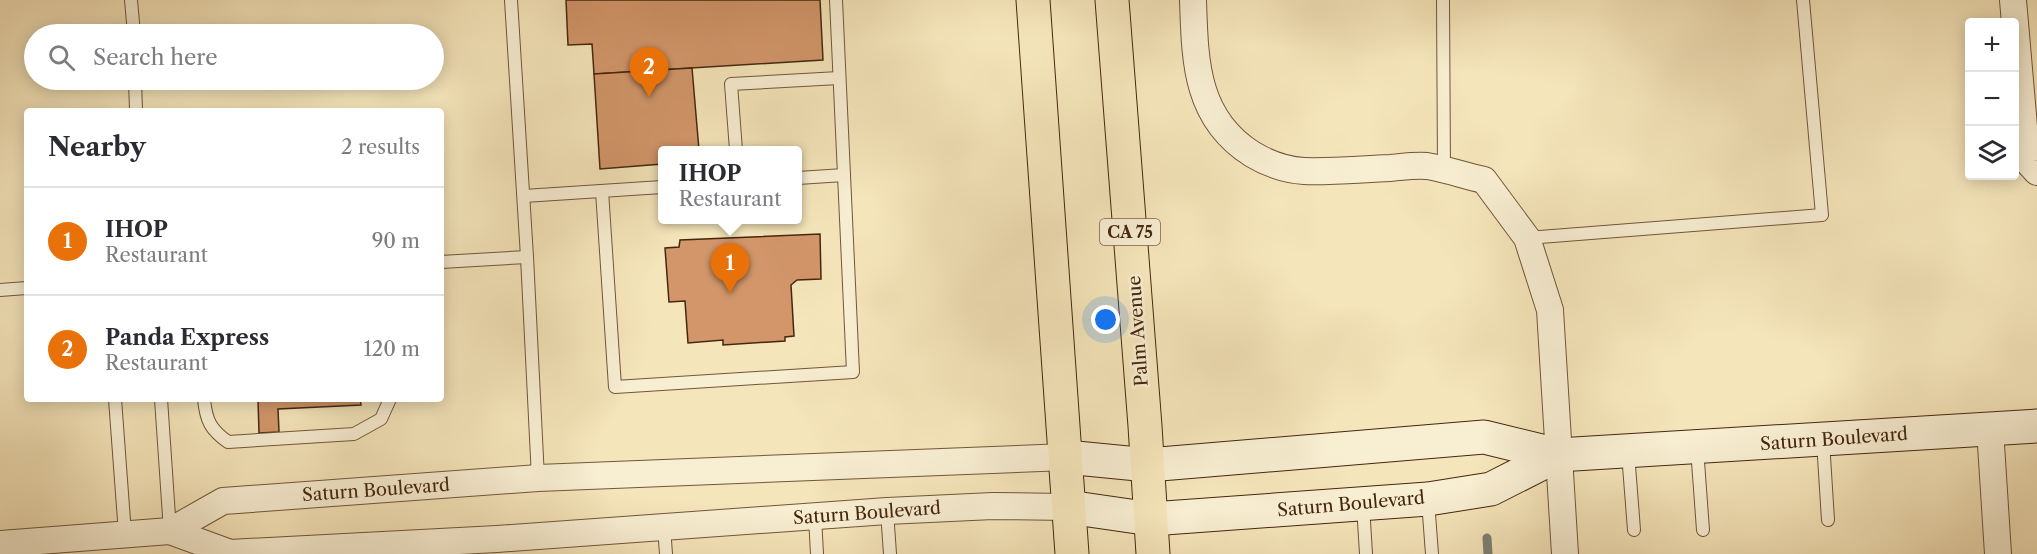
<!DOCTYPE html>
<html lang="en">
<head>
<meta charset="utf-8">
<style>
  body { margin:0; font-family:"Libre Caslon Text",serif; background:#f7f7f7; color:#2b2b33 }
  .controls { position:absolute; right:18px; top:18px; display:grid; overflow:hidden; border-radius:6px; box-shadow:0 3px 15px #0003 }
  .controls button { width:54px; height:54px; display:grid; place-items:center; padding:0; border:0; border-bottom:2px solid #e1e1e2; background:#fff; color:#2b2b33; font:30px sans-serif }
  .you { position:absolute; left:1106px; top:320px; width:21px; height:21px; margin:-15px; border:4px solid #fff; border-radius:50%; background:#1a73e8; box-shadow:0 0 0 9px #1a73e833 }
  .badge { display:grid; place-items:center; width:39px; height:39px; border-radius:50%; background:#1a73e8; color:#fff; font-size:20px; font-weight:700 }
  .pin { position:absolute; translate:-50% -50px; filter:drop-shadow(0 2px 3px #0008) }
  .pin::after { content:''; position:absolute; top:32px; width:21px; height:18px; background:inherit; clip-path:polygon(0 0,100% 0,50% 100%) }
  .popup { position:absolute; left:658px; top:146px; width:144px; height:78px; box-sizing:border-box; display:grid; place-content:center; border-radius:6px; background:#fff; filter:drop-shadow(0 2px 4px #0005); font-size:20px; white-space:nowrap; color:#7c7c81 }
  .popup b { font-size:22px; color:#2b2b33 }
  .popup::after { content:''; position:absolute; left:50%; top:100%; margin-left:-12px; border:12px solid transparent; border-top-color:#fff }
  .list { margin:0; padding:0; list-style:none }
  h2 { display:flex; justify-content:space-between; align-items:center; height:78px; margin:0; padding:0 24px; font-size:26px }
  h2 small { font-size:20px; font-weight:400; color:#7c7c81 }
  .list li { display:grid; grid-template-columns:39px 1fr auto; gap:18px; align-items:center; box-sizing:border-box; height:108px; padding:0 24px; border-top:2px solid #e1e1e2 }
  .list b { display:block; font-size:22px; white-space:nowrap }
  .list p { margin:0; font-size:20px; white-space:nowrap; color:#7c7c81 }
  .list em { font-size:20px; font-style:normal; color:#7c7c81 }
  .icon { flex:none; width:33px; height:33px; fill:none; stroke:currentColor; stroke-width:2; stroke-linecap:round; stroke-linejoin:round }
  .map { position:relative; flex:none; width:2037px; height:554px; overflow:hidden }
  .search { position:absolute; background:#fff; box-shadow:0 3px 15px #0003; left:24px; top:24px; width:420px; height:66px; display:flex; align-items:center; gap:15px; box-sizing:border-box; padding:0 21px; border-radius:33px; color:#7c7c81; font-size:22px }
  .panel { position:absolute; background:#fff; box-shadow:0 3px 15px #0003; left:24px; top:108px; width:420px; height:294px; border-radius:6px }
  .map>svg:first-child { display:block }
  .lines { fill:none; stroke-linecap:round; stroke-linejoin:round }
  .stream { stroke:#7d8076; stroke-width:9 }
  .building { fill:#d2966a; stroke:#45270e; stroke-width:1.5 }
  .service-casing { stroke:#715639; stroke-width:14 }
  .minor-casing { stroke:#715639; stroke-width:28 }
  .secondary-casing { stroke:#45270e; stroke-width:35 }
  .trunk-casing { stroke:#45270e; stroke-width:35 }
  .service { stroke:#f8eed2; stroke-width:12 }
  .minor { stroke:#f8eed2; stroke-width:26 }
  .secondary { stroke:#f8eed2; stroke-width:33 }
  .trunk { stroke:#f5e5ba; stroke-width:33 }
  .labels { text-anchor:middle; stroke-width:5; stroke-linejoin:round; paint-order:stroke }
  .shield { fill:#f8eed2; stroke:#7b6349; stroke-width:1.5 }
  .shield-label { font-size:16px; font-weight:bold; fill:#45270e }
  .street-label { font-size:18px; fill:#45270e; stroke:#f8eed2 }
</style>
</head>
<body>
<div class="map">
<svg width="2037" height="554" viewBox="0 0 2037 554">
  <rect width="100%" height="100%" fill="#f5e5ba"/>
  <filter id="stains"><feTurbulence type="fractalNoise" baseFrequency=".00333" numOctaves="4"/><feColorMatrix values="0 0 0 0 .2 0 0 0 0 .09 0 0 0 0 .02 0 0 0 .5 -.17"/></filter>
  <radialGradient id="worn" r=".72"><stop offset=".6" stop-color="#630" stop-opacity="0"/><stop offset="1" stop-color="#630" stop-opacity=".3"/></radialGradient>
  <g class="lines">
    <polyline class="stream" points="1487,538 1488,554"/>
  </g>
  <g class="building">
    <polygon points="566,0 820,0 823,60 594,74 592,44 568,45"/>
    <polygon points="692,68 699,150 662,150 662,164 600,169 594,74"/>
    <polygon points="820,234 821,279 797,280 791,285 794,336 785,337 785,341 723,345 723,340 688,343 685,301 669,302 665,248 679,247 680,240"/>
    <polygon points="241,399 360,399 361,405 278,409 279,432 259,433 258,400 241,401"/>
  </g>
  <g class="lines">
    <g class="service-casing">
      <g id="service">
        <polyline points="131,0 134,34"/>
        <polyline points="511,0 527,257 538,478"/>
        <polyline points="1443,0 1444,170"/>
        <polyline points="135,80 136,111"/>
        <polyline points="736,150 731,84 839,78"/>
        <polyline points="798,178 844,175"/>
        <polyline points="602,191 615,387 853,372 836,0"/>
        <polyline points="524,196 662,187"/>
        <polyline points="1527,238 1822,215 1803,0"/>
        <polyline points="441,262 527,257"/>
        <polyline points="0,290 27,288"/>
        <polyline points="115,399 125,534"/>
        <polyline points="161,399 170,531"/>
        <path d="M204,399C206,421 211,430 228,442L354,434L381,419L390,399"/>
        <polyline points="1823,441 1828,520"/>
        <polyline points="1697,448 1703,530"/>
        <polyline points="1628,453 1634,530"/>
        <polyline points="1428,501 1432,554"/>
        <polyline points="1363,505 1366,554"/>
        <polyline points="887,511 890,554"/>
        <polyline points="815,517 817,554"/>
        <polyline points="664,527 666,554"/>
      </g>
    </g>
    <g class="minor-casing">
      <g id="minor">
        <path d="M1193,0C1195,60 1195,118 1252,154C1267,163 1286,170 1304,171C1332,172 1362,169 1390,168C1402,167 1415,165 1427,166C1446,169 1465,176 1484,180L1527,238L1550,310L1565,554"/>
        <polyline points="2013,0 2027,161 2037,172"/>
        <polyline points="1990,429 1998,554"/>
        <polyline points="170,531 230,553 497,539 887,511 993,506 1068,507"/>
        <polyline points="0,544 170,531 223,501 538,478 1066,457"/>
      </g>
    </g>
    <g class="secondary-casing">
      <g id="secondary">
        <polyline points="1066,457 1148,465 1484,437 1558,455 2037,426"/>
        <polyline points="1068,507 1151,519 1428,499 1491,489 1558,455"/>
      </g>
    </g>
    <g class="trunk-casing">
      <g id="trunk">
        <polyline points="1033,0 1072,554"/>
        <polyline points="1112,0 1145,426 1153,554"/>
      </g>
    </g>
    <use href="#service" class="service"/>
    <use href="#minor" class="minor"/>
    <use href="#secondary" class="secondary"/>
    <use href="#trunk" class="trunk"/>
  </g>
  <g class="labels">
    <rect class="shield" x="1100" y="219" width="60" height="26" rx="4.5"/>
    <g class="shield-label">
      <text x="1130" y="238">CA 75</text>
    </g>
    <g class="street-label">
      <text transform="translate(1138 331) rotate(-94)" y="6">Palm Avenue</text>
      <text transform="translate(1834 439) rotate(-4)" y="6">Saturn Boulevard</text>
      <text transform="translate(376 490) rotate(-4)" y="6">Saturn Boulevard</text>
      <text transform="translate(1351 504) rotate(-5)" y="6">Saturn Boulevard</text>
      <text transform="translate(867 513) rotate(-4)" y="6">Saturn Boulevard</text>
    </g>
  </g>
  <rect width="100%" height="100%" filter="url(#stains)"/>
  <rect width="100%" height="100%" fill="url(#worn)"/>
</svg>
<div class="controls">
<button>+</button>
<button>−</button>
<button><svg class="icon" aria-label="layers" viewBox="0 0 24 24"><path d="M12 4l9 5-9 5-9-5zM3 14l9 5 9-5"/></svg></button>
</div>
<div class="you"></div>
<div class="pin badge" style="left:730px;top:293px;background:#e8710a">1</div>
<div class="popup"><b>IHOP</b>Restaurant</div>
<div class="pin badge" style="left:649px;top:97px;background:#e8710a">2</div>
<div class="search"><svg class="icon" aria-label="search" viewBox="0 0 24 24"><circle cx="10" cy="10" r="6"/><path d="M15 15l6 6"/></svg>Search here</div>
<section class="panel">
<h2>Nearby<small>2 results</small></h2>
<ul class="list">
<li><span class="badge" style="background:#e8710a">1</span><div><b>IHOP</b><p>Restaurant</p></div><em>90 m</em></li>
<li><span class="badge" style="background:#e8710a">2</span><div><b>Panda Express</b><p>Restaurant</p></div><em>120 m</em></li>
</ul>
</section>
</div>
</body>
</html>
